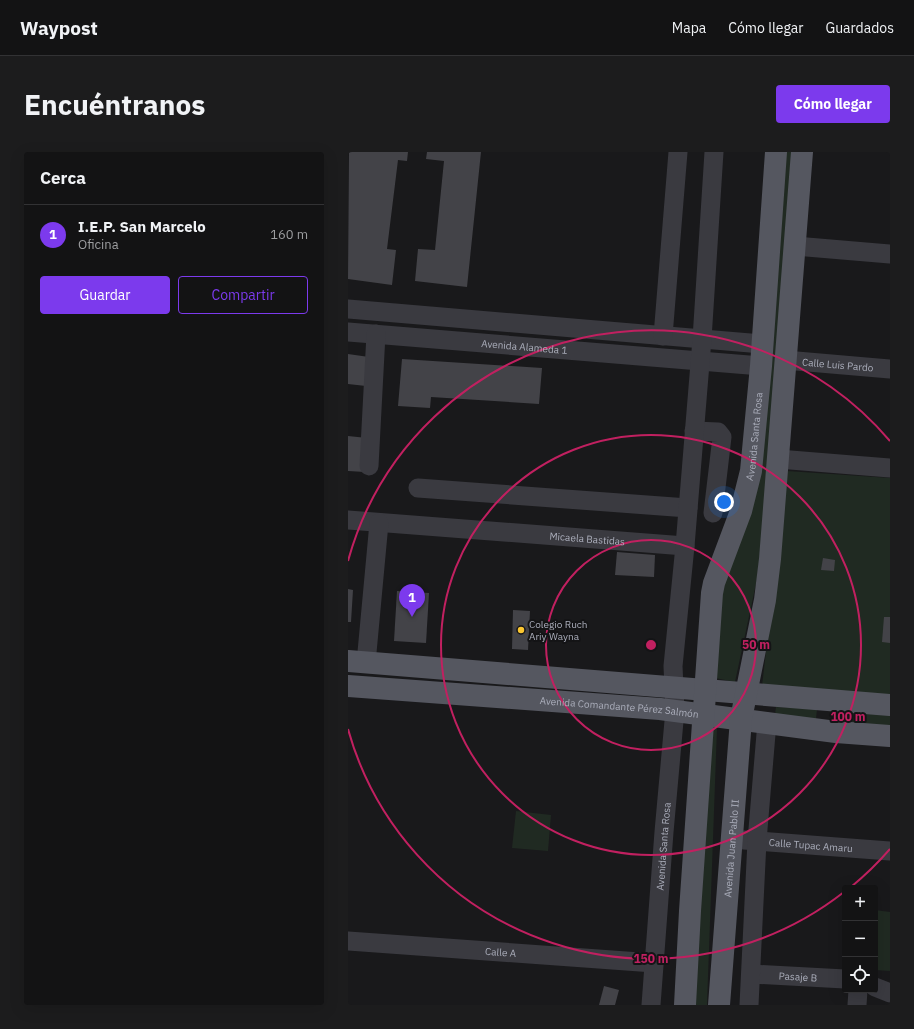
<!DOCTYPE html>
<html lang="es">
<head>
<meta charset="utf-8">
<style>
  body { margin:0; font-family:"IBM Plex Sans",sans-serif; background:#1c1c1d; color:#f1f3f6 }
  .controls { position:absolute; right:12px; bottom:12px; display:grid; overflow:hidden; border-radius:4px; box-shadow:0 4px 16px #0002 }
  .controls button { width:36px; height:36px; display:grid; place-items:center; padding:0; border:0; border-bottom:1px solid #323234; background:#131314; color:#f1f3f6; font:20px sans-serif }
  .you { position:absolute; left:376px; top:350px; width:14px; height:14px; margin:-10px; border:3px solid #fff; border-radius:50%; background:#1a73e8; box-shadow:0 0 0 6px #1a73e833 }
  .badge { display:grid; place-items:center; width:26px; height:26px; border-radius:50%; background:#7c3aed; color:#fff; font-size:13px; font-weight:700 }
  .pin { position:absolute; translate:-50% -33px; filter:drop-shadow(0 1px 2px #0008) }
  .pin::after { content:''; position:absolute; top:21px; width:14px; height:12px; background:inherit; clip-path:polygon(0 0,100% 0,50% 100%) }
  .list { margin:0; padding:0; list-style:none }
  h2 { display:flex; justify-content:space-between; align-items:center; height:52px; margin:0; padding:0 16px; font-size:17px }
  h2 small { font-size:13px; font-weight:400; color:#9d9ea0 }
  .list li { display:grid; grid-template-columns:26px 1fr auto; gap:12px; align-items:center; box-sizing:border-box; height:60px; padding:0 16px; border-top:1px solid #323234 }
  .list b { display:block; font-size:15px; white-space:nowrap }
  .list p { margin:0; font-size:13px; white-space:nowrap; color:#9d9ea0 }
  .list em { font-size:13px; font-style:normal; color:#9d9ea0 }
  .actions { display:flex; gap:8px; padding:12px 16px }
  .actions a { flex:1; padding:9px 0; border:1px solid #7c3aed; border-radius:4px; text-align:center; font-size:14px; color:#7c3aed }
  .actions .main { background:#7c3aed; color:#fff }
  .icon { flex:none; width:22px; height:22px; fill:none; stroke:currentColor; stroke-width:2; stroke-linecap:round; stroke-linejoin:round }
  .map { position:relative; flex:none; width:542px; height:853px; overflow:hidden; border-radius:4px }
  header { display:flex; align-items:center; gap:24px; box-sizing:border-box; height:56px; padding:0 20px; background:#131314; border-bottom:1px solid #323234 }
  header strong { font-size:19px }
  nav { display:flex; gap:22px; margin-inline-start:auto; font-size:14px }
  .intro { display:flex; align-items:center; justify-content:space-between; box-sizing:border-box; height:96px; padding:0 24px }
  h1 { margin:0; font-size:28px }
  .button { padding:10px 18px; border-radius:4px; background:#7c3aed; color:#fff; font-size:14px; font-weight:700 }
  main { display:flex; gap:24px; padding:0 24px }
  aside { flex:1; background:#131314; border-radius:4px; box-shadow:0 4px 16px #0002 }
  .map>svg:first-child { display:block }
  .green { fill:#202a22 }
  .building { fill:#434348 }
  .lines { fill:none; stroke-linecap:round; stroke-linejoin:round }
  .minor { stroke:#3a3a40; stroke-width:19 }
  .major { stroke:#555760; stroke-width:22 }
  .ring { fill:none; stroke:#c12060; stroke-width:2 }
  .poi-dot { fill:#fbc631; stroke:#141416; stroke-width:1.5 }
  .labels { text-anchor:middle; stroke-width:4; stroke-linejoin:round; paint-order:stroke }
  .street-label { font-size:10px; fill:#abaebb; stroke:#141416 }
  .poi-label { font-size:10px; fill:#abaebb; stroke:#141416; text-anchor:start }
  .centre { fill:#c12060; stroke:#141416; stroke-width:2 }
  .ring-label { font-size:12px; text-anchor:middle; font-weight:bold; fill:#c12060; stroke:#141416; stroke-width:4; stroke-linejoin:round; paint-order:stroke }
</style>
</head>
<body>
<header>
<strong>Waypost</strong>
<nav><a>Mapa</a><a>Cómo llegar</a><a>Guardados</a></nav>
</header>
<div class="intro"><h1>Encuéntranos</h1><a class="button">Cómo llegar</a></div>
<main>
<aside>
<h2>Cerca<small></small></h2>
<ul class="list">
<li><span class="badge">1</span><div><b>I.E.P. San Marcelo</b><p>Oficina</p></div><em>160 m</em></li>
</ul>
<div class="actions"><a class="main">Guardar</a><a>Compartir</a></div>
</aside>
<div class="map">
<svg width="542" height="853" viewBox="0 0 542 853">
  <rect width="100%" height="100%" fill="#19191b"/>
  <g class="green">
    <polygon points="434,0 449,0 417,361 409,427 387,530 357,524 370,434 404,359"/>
    <polygon points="439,319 542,326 542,543 414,534"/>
    <polygon points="428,555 469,557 467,577 426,569"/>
    <polygon points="509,557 542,557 542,577 504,573 501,568 503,562"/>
    <polygon points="353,575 369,576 359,853 339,853"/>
    <polygon points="168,659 203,663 200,699 164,696"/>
    <polygon points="527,758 542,760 542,819 527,818"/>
  </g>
  <g class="building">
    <polygon points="1,0 60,0 59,9 50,8 39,97 48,98 44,133 0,127"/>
    <polygon points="79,0 133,0 119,135 67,129 70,97 87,98 96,9 78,7"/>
    <polygon points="0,202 21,205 18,234 0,232"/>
    <polygon points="54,207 194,216 191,252 83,245 82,256 50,254"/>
    <polygon points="0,284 19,286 17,320 0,319"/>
    <polygon points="269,400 307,403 306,425 267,423"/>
    <polygon points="475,406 487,408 486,419 473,418"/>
    <polygon points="0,437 5,438 3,470 0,470"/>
    <polygon points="49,439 81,441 78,491 46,489"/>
    <polygon points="165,458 182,459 180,498 164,497"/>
    <polygon points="536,465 542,465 542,491 534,490"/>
    <polygon points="256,834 271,838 267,853 251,853"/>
  </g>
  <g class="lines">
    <g class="minor">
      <polyline points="447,94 542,102"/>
      <polyline points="0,157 414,192"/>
      <path id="s1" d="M0,180L413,214"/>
      <polyline points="315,184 330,0"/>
      <path id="s2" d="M437,208L542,217"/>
      <polyline points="346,279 370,280 374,285 365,361"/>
      <polyline points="430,307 542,316"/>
      <polyline points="21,314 28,182"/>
      <polyline points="70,336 340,356"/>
      <path id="s3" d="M0,368L337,394"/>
      <polyline points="18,511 31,371"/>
      <path id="s4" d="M396,688L542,699"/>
      <path id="s5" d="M0,789L306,811"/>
      <path id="s6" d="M403,822L497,827"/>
      <polyline points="527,835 542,841"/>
      <path id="s7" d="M303,853L316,680L327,558L325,514L337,394L354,187L366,0"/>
      <polyline points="401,853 409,689 419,570"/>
      <polyline points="509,853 510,838"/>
    </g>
    <g class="major">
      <polyline points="0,509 542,553"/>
      <path id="s8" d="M0,534L312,557L488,580L542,584"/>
      <path id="s9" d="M337,853L342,759L364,441L366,431L393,359L403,319L413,214L428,0"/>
      <path id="s10" d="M371,853L393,567L417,448L422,407L454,0"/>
    </g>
  </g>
  <g class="ring">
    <circle cx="303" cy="493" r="105"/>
    <circle cx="303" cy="493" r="210"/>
    <path d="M542 697A314 314 0 0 1 503 735M496 740A314 314 0 0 1 0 577M0 409A314 314 0 0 1 542 289"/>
  </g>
  <circle class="poi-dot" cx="173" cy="478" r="4"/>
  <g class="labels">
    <g class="street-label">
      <text dy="4" stroke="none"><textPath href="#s1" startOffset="177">Avenida Alameda 1</textPath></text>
      <text dy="4" stroke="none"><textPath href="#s2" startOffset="53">Calle Luis Pardo</textPath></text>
      <text dy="4" stroke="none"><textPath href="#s9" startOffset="576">Avenida Santa Rosa</textPath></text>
      <text dy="4" stroke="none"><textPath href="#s3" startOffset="240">Micaela Bastidas</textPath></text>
      <text dy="4" stroke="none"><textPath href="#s8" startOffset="272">Avenida Comandante Pérez Salmón</textPath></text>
      <text dy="4" stroke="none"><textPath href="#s4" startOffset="67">Calle Tupac Amaru</textPath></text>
      <text dy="4" stroke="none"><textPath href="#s7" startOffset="159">Avenida Santa Rosa</textPath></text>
      <text dy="4" stroke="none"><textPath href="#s10" startOffset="157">Avenida Juan Pablo II</textPath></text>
      <text dy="4" stroke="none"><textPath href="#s5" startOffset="153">Calle A</textPath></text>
      <text dy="4" stroke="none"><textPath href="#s6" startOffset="47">Pasaje B</textPath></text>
    </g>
    <g class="poi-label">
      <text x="181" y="476">Colegio Ruch<tspan x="181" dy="12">Ariy Wayna</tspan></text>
    </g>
  </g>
  <circle cx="303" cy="493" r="6" class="centre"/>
  <g class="ring-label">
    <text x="408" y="497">50 m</text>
    <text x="500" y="569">100 m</text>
    <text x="303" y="811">150 m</text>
  </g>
</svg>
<div class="controls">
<button>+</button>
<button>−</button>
<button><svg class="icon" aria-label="locate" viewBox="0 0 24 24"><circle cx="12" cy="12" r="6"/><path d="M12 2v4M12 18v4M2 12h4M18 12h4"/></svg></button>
</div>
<div class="you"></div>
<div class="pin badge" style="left:64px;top:465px">1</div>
</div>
</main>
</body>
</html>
